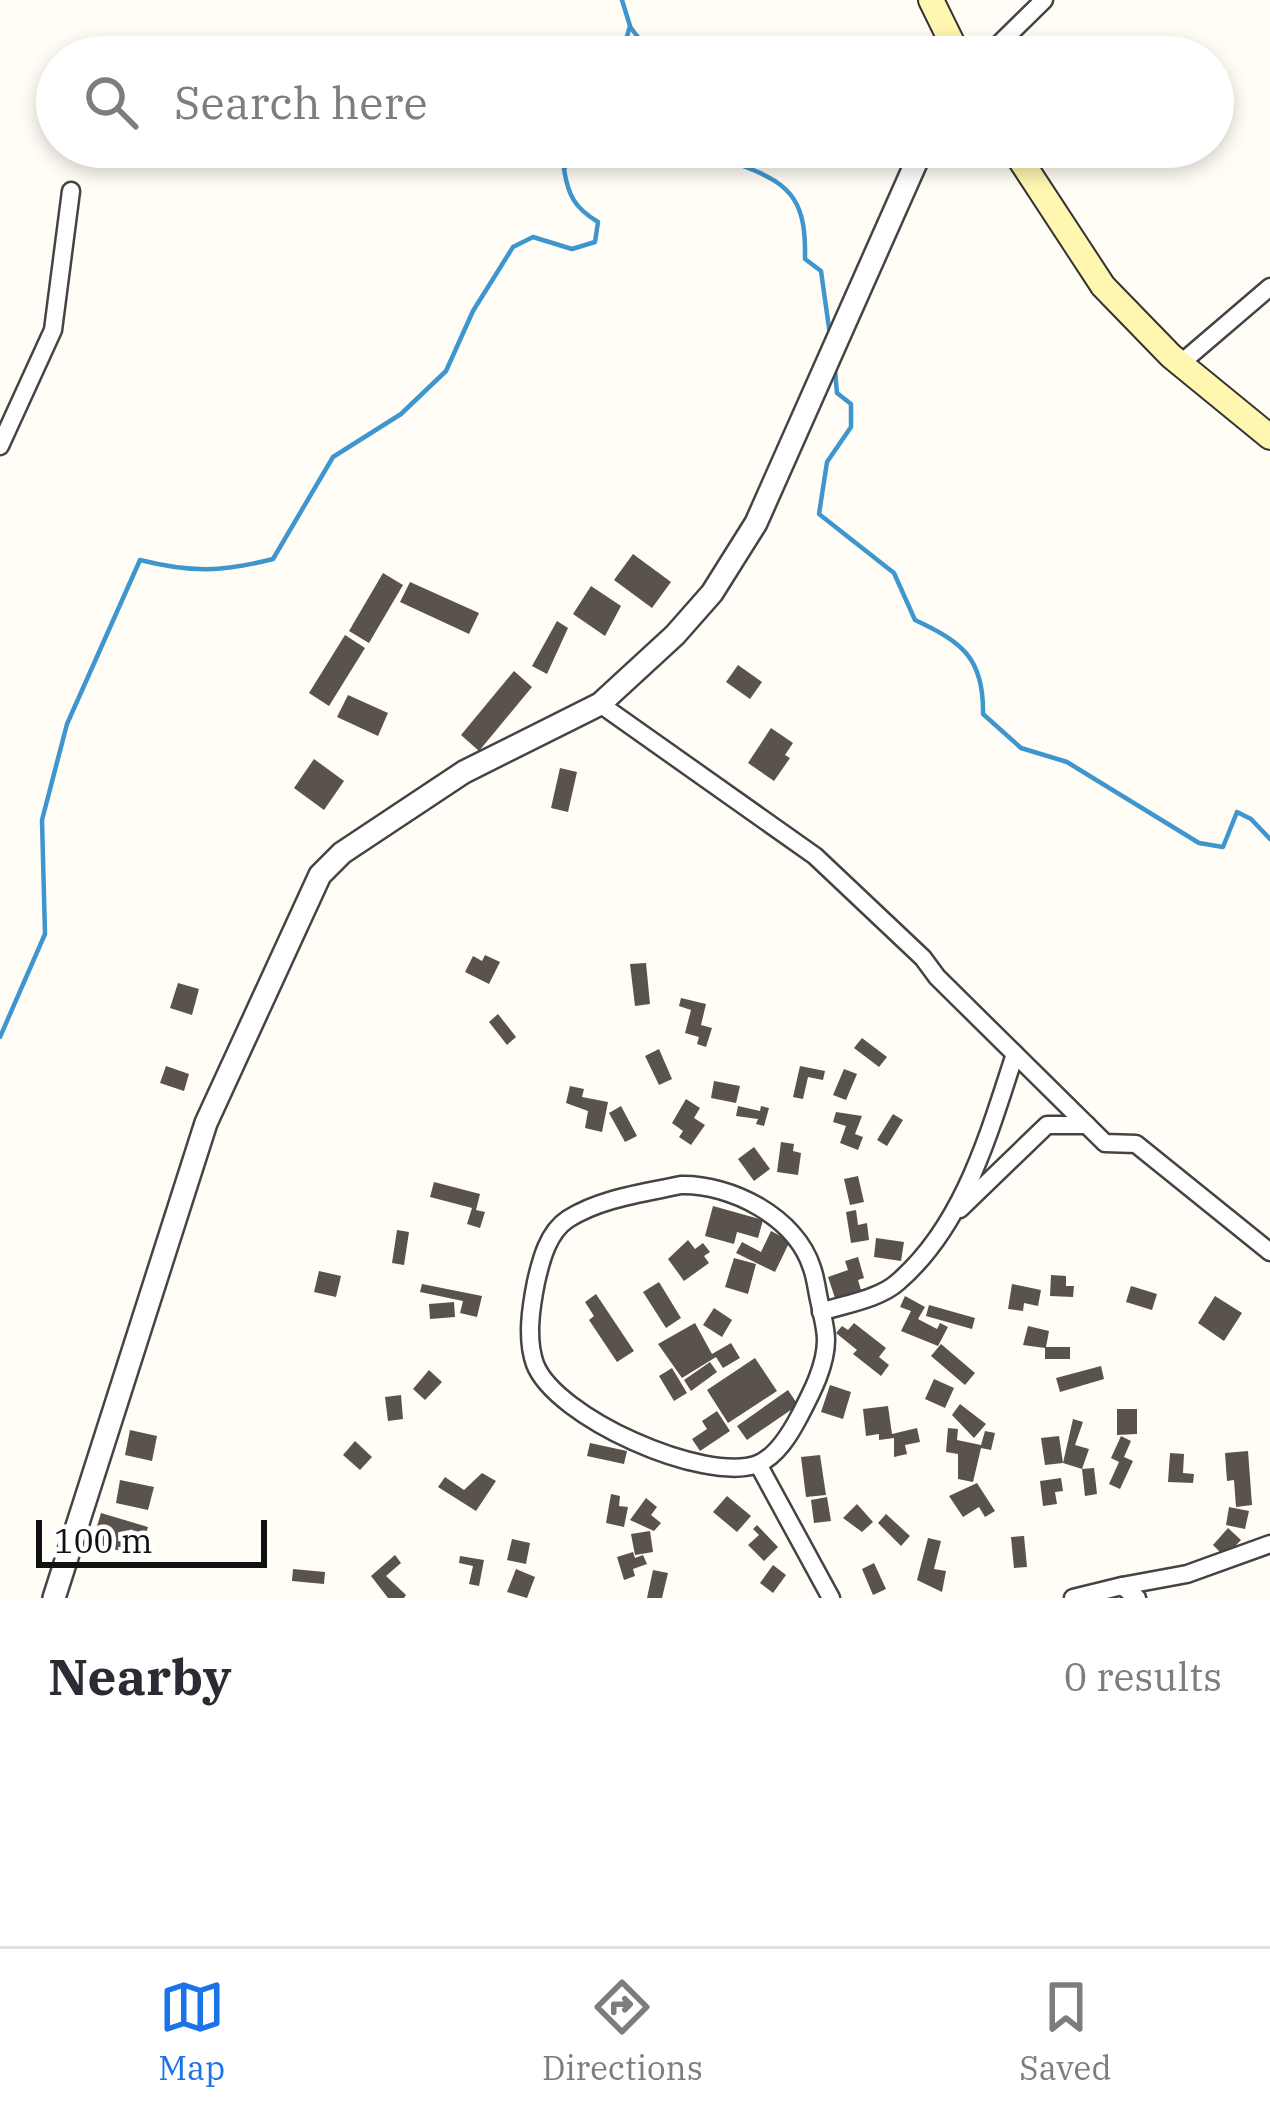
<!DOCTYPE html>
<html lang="en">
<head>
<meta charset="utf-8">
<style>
  body { margin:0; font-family:"IBM Plex Serif",serif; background:#f2f2f3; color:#2b2b33 }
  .scale { position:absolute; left:36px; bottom:30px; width:231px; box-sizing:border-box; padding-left:12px; border:6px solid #111; border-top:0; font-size:33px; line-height:42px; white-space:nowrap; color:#111; -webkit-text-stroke:9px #fff; paint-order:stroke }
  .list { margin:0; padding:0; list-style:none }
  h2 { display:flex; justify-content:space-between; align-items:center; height:156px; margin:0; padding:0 48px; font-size:51px }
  h2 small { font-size:39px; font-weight:400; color:#7c7c81 }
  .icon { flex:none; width:66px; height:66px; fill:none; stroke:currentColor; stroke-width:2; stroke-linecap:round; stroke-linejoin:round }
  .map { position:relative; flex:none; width:1270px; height:1598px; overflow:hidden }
  .search { position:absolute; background:#fff; box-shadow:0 6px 18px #0003; left:36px; right:36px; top:36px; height:132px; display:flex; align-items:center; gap:30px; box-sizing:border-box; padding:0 42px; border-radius:66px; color:#7c7c81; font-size:45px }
  .sheet { height:348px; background:#fff }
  nav { display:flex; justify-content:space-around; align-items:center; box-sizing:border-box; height:168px; border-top:3px solid #e1e1e2; background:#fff; font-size:33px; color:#7c7c81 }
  nav a { display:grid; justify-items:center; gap:6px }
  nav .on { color:#1a73e8 }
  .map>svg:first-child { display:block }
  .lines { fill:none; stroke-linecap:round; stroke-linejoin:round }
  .stream { stroke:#3f96cf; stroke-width:4.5 }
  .building { fill:#5a524d }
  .minor-casing { stroke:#444; stroke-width:21 }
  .tertiary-casing { stroke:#444; stroke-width:26 }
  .secondary-casing { stroke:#333; stroke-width:28 }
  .minor { stroke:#fff; stroke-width:16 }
  .tertiary { stroke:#fff; stroke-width:21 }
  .secondary { stroke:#fff6b0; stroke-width:24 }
</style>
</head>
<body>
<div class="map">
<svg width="1270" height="1598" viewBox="0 0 1270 1598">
  <rect width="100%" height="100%" fill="#fffdf5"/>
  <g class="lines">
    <g class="stream">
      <polyline points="631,28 653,57"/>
      <polyline points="621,57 630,26 622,0"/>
      <path d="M736,147L743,166C795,185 806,205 805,259L821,271L830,335"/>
      <path d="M835,370L837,393L851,404V427L827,462L819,514L894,573L915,620C962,642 984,658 983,714L1021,748L1067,762L1199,843L1223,847L1237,812L1251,819L1270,839"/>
      <path d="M0,1037L45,934L42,820L67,724L140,560C192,573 222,572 273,559L333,457L401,414L446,371L473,311L513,247L533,237L572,249L595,242L598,222C575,208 568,196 564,169L579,147"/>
    </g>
  </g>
  <g class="building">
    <polygon points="633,554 671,582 652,608 614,580"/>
    <polygon points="383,573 403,585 369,643 349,631"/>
    <polygon points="410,582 479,613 469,634 400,602"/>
    <polygon points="591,586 621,606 605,636 573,614"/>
    <polygon points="557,621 568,628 547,674 532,666"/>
    <polygon points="345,635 365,648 329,706 309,693"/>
    <polygon points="738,665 762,682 750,699 726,682"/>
    <polygon points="514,671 532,687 479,751 461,735"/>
    <polygon points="348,695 388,713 378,736 337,717"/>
    <polygon points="771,728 793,743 785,755 790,758 774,781 748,763"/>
    <polygon points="314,759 344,781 324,810 294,788"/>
    <polygon points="560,768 577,772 568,812 551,808"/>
    <polygon points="485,955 500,962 489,984 465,972 473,956 482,961"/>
    <polygon points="646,963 650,1004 635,1006 630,964"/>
    <polygon points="178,983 199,989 192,1015 170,1008"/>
    <polygon points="681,998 706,1004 701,1025 712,1028 706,1047 697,1044 699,1037 685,1033 691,1010 679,1006"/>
    <polygon points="498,1014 516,1037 507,1045 489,1022"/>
    <polygon points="862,1038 887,1057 879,1067 854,1048"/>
    <polygon points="659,1049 672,1079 659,1085 645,1056"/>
    <polygon points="166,1066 189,1074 184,1091 160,1083"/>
    <polygon points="800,1066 825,1071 823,1080 808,1077 803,1099 793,1097"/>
    <polygon points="844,1069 857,1074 846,1100 833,1095"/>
    <polygon points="714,1081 740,1086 736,1103 711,1098"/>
    <polygon points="570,1086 584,1089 582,1097 608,1102 602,1132 585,1128 588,1111 566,1103"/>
    <polygon points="686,1099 700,1108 694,1118 705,1125 691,1145 679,1137 683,1131 672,1123"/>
    <polygon points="621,1106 637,1136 625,1142 609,1113"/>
    <polygon points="738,1106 760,1111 761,1106 769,1108 764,1126 756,1124 758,1119 736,1116"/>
    <polygon points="836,1112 862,1116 855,1134 863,1137 858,1150 840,1143 846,1126 833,1122"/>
    <polygon points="893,1114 903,1120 887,1146 877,1140"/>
    <polygon points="781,1142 794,1144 793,1151 801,1153 798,1175 777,1172"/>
    <polygon points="754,1147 770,1169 754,1181 738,1159"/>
    <polygon points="858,1176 864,1202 850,1205 844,1179"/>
    <polygon points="434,1182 480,1194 476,1210 485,1212 480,1228 467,1224 472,1208 430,1197"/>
    <polygon points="713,1206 763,1220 758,1238 737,1232 734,1244 705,1236"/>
    <polygon points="856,1210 858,1225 867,1223 869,1240 851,1243 846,1212"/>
    <polygon points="397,1230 409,1232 404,1265 392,1263"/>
    <polygon points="771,1231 790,1241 775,1272 736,1253 742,1242 761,1252"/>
    <polygon points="876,1238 904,1242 901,1261 874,1257"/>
    <polygon points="688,1240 695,1249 703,1243 710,1252 704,1256 709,1263 684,1281 668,1259"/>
    <polygon points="858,1257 864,1278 858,1280 861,1290 835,1298 828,1277 848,1270 845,1261"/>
    <polygon points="734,1258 756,1264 748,1294 725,1287"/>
    <polygon points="319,1271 341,1276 336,1297 314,1292"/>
    <polygon points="1051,1275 1066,1276 1066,1286 1074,1286 1073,1297 1050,1296"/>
    <polygon points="659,1282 681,1318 666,1328 643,1292"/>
    <polygon points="422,1284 482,1296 477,1317 460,1313 463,1301 420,1292"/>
    <polygon points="1012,1284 1041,1290 1038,1306 1024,1303 1023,1311 1008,1309"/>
    <polygon points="1131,1286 1157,1294 1152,1310 1126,1302"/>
    <polygon points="596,1294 634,1351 617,1362 589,1320 594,1316 585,1302"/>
    <polygon points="905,1296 925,1307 918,1319 937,1329 940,1323 948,1327 938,1346 901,1331 911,1311 900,1307"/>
    <polygon points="1215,1296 1242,1313 1224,1341 1198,1323"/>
    <polygon points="454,1302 455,1317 430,1319 429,1304"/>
    <polygon points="929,1305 975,1318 972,1329 926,1316"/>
    <polygon points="714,1308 732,1320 722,1337 703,1325"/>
    <polygon points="695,1323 712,1354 731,1343 740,1358 723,1368 716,1357 682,1378 658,1344"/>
    <polygon points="854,1323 886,1348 879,1357 889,1365 881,1376 853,1354 857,1350 836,1333 842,1326 848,1330"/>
    <polygon points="1028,1326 1049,1331 1046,1347 1070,1347 1070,1359 1045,1359 1045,1348 1023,1345"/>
    <polygon points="941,1344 975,1373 965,1385 931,1356"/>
    <polygon points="755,1358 777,1391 728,1423 707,1390"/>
    <polygon points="710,1362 717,1372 691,1391 684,1380"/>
    <polygon points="1101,1366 1104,1379 1060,1392 1056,1378"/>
    <polygon points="672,1368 687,1393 674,1401 659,1376"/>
    <polygon points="429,1370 442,1382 425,1400 413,1389"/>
    <polygon points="934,1379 954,1388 945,1408 925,1399"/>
    <polygon points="830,1385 851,1392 843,1419 821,1412"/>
    <polygon points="788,1390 798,1405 747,1440 737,1426"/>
    <polygon points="401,1395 403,1419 388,1421 385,1397"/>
    <polygon points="960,1404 986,1424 974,1438 952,1415"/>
    <polygon points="888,1406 892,1434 917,1428 920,1442 905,1445 907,1454 894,1457 894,1438 879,1440 879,1434 866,1436 863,1409"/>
    <polygon points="1117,1409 1137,1409 1137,1434 1117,1435"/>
    <polygon points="717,1411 730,1431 700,1451 692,1439 707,1429 702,1421"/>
    <polygon points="1073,1419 1083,1422 1075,1445 1089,1449 1082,1469 1094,1468 1097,1494 1085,1496 1082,1469 1063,1463"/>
    <polygon points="948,1428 958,1429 957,1440 981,1445 985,1431 995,1433 991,1450 981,1448 973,1482 958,1479 958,1454 946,1452"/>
    <polygon points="130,1430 157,1436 152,1461 125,1455"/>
    <polygon points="1059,1436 1063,1463 1045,1465 1041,1438"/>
    <polygon points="1121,1436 1131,1441 1124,1457 1133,1461 1120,1489 1109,1484 1119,1462 1111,1458"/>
    <polygon points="355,1441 372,1457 360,1470 343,1455"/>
    <polygon points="590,1443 627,1451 624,1464 587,1456"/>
    <polygon points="1248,1451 1252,1505 1236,1507 1234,1480 1227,1481 1225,1453"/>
    <polygon points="1170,1453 1184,1454 1183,1473 1194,1474 1193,1483 1168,1482"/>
    <polygon points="820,1455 826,1495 806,1497 801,1457"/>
    <polygon points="482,1473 496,1481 476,1511 438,1487 445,1477 464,1490"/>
    <polygon points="1061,1478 1063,1491 1055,1492 1057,1504 1043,1506 1040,1481"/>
    <polygon points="120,1480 154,1487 148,1510 116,1503"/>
    <polygon points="977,1483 995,1511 985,1517 979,1507 963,1517 949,1496"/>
    <polygon points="611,1494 620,1496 619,1506 628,1507 624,1527 606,1523"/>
    <polygon points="727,1496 751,1516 737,1532 713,1512"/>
    <polygon points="827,1497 831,1521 814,1523 811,1500"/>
    <polygon points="646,1498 657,1507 651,1515 661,1523 654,1531 630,1520"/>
    <polygon points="857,1504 873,1522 862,1532 843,1518"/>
    <polygon points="1229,1507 1249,1511 1245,1529 1226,1525"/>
    <polygon points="101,1513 148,1527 144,1541 128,1537 124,1552 92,1543"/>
    <polygon points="886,1514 910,1536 901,1546 878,1523"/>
    <polygon points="757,1525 778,1547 764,1561 748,1545 759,1535 753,1529"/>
    <polygon points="1228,1528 1241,1540 1225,1557 1213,1545"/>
    <polygon points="650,1531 653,1552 635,1555 631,1534"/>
    <polygon points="1024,1536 1027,1567 1014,1568 1011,1537"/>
    <polygon points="928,1538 941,1541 934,1569 946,1571 942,1592 917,1580"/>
    <polygon points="512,1539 530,1543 526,1564 507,1560"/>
    <polygon points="633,1552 635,1558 643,1555 647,1564 633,1569 635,1576 624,1580 617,1557"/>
    <polygon points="395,1555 401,1563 386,1576 406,1595 404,1598 388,1598 371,1576"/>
    <polygon points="460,1556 484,1560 479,1586 469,1584 473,1566 459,1563"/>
    <polygon points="874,1563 886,1589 873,1595 862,1569"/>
    <polygon points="773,1565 786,1575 773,1593 760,1583"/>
    <polygon points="293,1569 325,1572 324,1584 292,1581"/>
    <polygon points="516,1569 535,1577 527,1598 507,1592"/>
    <polygon points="653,1570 668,1573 662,1598 647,1598"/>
  </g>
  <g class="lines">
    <g class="minor-casing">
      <g id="minor">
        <polyline points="986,57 1044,0"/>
        <polyline points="1180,364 1270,287"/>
        <polyline points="0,446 53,330 71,191"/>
        <polyline points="600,704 815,856 923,958 937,977 1105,1143 1136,1144 1270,1252"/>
        <path d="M681,1185C731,1184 796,1217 812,1268C816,1279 817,1292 820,1304C822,1315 826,1328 826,1340C826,1366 811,1394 799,1417C790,1434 777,1456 758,1464C704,1484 555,1417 535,1364C526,1339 531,1307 536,1282C541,1260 548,1232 568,1219C601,1198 644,1193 681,1185Z"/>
        <polyline points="960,1209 1047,1125 1087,1125"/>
        <path d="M821,1312C845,1304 879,1299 898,1282C964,1225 989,1133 1015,1054"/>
        <polyline points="758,1464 831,1598"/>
        <polyline points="1122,1586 1187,1574 1270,1544"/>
        <polyline points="1073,1598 1122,1586 1137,1598"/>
      </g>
    </g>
    <g class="tertiary-casing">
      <polyline id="tertiary" points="54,1598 206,1123 320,875 342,853 464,772 600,704 675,635 712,593 756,523 923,147"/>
    </g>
    <g class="secondary-casing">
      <g id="secondary">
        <polyline points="931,0 959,57"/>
        <polyline points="1012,147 1103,286 1171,356 1270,437"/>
      </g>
    </g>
    <use href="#minor" class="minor"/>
    <use href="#tertiary" class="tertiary"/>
    <use href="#secondary" class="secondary"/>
  </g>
</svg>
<div class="scale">100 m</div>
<div class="search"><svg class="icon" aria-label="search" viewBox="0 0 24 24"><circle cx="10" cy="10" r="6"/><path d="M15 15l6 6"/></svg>Search here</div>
</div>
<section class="sheet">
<h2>Nearby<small>0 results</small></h2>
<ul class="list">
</ul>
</section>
<nav>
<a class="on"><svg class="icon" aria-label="map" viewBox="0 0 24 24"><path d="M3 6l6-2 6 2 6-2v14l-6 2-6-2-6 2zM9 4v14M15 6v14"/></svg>Map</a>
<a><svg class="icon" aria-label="directions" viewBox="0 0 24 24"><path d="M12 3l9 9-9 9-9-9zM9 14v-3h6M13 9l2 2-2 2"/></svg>Directions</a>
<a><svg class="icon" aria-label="saved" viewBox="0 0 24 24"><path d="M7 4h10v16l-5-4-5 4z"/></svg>Saved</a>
</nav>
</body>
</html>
